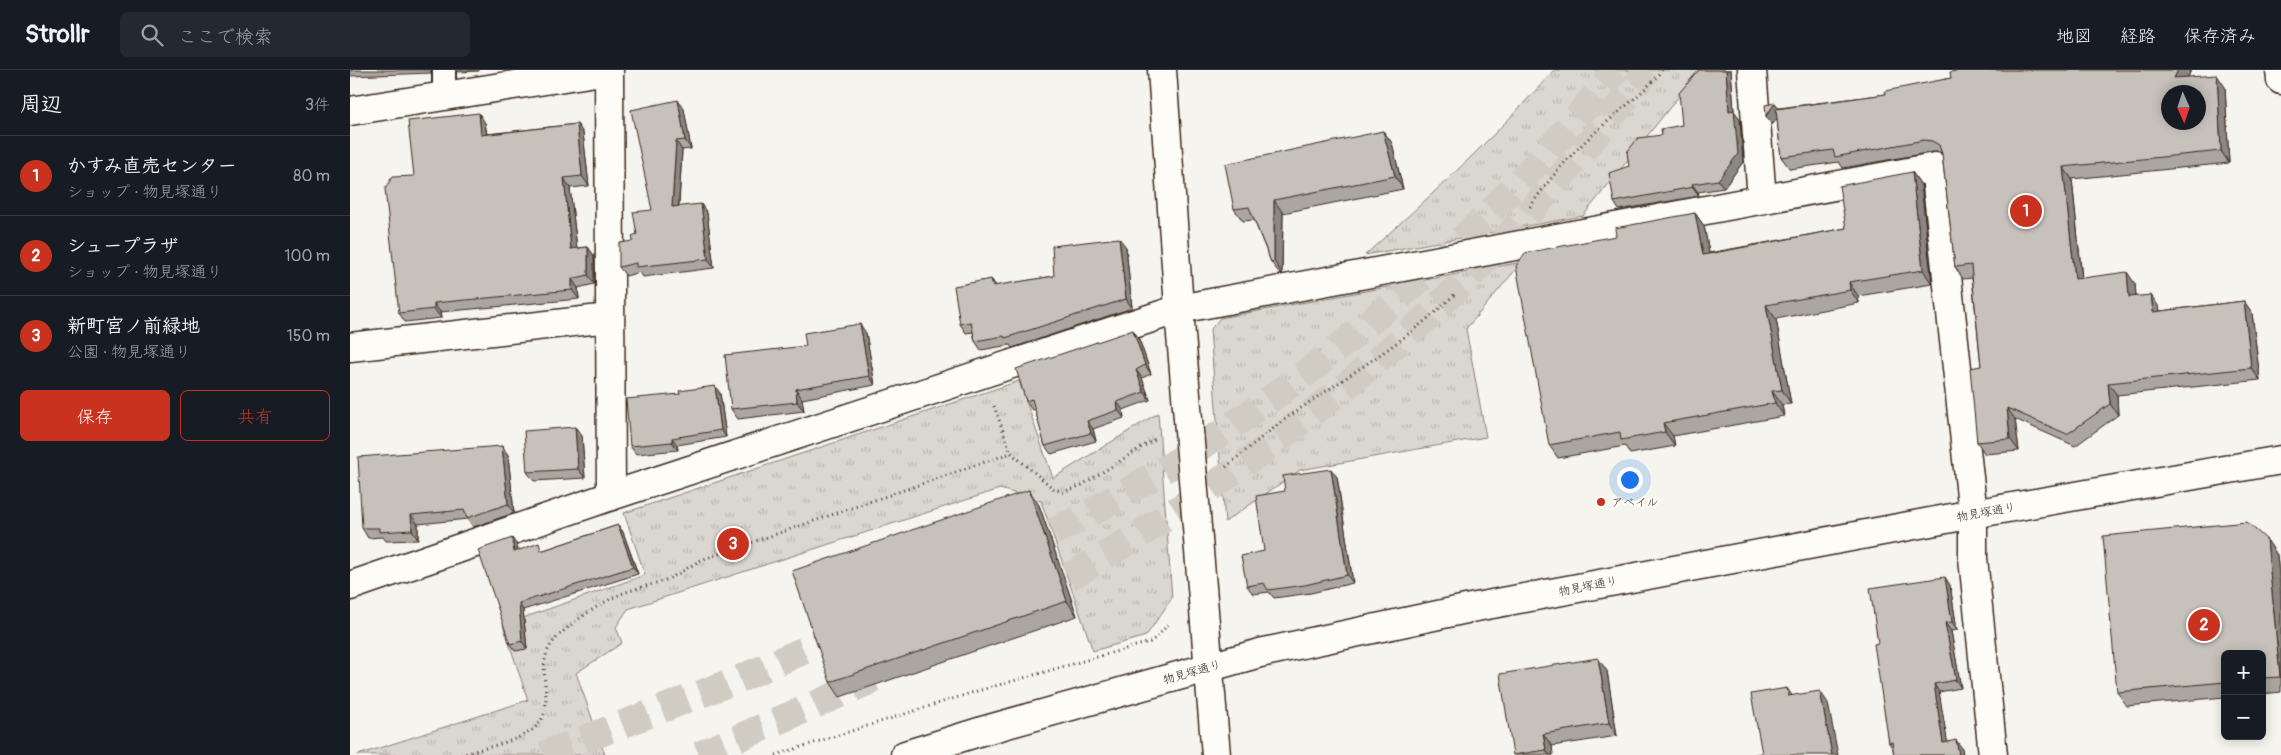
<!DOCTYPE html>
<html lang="ja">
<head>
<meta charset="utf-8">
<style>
  body { margin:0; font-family:Pangolin,"Klee One",sans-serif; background:#242831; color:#f1f3f6 }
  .controls { position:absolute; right:15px; bottom:15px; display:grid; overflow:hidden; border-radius:8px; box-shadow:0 2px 12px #0003 }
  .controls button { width:45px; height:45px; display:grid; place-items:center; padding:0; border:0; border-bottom:1px solid #363941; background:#171b24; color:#f1f3f6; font:25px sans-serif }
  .compass { position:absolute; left:1811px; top:15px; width:45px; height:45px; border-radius:50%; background:#171b24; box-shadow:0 2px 12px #0003; rotate:177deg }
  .you { position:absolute; left:1279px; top:409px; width:18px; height:18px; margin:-12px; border:4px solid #fff; border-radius:50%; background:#1a73e8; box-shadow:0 0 0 8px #1a73e833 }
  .badge { display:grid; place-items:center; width:32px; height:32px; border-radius:50%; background:#c8321e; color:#fff; font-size:16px; font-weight:700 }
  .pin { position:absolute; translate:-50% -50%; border:2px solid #fff; box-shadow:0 1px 5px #0006 }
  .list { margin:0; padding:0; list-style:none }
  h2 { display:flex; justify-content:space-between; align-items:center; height:65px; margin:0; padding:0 20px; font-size:21px }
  h2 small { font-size:16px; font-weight:400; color:#9ea1a6 }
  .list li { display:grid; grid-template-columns:32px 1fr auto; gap:15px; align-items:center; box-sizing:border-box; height:80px; padding:0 20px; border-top:1px solid #363941 }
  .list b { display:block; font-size:19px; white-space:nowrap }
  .list p { margin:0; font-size:16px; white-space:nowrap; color:#9ea1a6 }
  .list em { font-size:16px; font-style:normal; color:#9ea1a6 }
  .actions { display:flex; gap:10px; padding:15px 20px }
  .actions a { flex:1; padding:11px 0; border:1px solid #c8321e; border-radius:8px; text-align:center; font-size:18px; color:#c8321e }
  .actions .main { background:#c8321e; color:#fff }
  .icon { flex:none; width:28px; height:28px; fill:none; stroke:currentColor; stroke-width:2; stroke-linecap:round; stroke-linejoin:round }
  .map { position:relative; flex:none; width:1931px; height:685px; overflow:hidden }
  header { display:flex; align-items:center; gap:30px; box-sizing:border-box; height:70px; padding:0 25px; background:#171b24; border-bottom:1px solid #363941 }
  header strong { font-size:24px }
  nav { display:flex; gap:28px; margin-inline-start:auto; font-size:18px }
  .search { width:350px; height:45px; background:#242831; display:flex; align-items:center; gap:12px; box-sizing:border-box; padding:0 18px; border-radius:8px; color:#9ea1a6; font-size:19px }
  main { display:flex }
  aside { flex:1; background:#171b24 }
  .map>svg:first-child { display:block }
  .grass { fill:url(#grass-tufts); stroke:#8a8077 }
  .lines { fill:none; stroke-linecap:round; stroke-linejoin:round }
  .motorway-tunnel { stroke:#d0ccc4; stroke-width:28; stroke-dasharray:28 14; stroke-linecap:butt }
  .service-casing { stroke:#3b2a1e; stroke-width:26 }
  .minor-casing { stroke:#3b2a1e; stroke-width:31 }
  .tertiary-casing { stroke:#3b2a1e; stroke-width:31 }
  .path { stroke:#3b2a1e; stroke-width:3; stroke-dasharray:1 4; stroke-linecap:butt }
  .service { stroke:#fdfcf7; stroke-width:22 }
  .minor { stroke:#fdfcf7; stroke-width:28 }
  .tertiary { stroke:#fdfcf7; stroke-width:28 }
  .wall { fill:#aba6a1; stroke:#3b2a1e }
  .shaded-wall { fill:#8b8783; stroke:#3b2a1e }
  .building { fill:#c7c1bb; stroke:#3b2a1e; fill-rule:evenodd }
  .poi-dot { fill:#c8321e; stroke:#fdfcf7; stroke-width:2 }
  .labels { text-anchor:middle; stroke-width:4.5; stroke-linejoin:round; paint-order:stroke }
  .poi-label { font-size:12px; fill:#3b2a1e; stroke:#fdfcf7; text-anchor:start }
  .street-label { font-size:12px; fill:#3b2a1e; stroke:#fdfcf7 }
</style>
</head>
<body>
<header>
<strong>Strollr</strong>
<div class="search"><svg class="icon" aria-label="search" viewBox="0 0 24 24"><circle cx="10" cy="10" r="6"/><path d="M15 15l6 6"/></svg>ここで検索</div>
<nav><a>地図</a><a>経路</a><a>保存済み</a></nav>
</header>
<main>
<aside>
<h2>周辺<small>3件</small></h2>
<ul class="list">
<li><span class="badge">1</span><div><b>かすみ直売センター</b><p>ショップ · 物見塚通り</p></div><em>80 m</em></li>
<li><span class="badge">2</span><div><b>シュープラザ</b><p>ショップ · 物見塚通り</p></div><em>100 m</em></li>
<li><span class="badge">3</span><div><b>新町宮ノ前緑地</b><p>公園 · 物見塚通り</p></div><em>150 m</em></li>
</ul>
<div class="actions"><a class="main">保存</a><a>共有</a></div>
</aside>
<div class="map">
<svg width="1931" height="685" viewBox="0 0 1931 685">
  <defs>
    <pattern id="grass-tufts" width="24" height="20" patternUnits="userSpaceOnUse" patternTransform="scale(1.25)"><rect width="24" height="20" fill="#dad6d0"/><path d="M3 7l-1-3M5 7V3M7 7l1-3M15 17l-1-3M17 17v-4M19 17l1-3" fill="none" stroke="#bcb8b2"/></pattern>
  </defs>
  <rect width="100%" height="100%" fill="#f5f4ee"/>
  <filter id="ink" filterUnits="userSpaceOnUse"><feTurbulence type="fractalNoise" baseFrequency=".02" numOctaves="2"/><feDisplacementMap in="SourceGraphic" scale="10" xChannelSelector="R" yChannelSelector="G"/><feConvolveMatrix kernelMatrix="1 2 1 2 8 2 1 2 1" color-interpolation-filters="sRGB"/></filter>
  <g filter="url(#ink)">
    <g class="grass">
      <path d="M1204,0H1350L1233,146L1015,185C1081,126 1146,66 1204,0Z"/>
      <polygon points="1172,192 1116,259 1136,367 950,400 875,452 860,260 870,248"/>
      <polygon points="669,311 703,408 808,343 822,528 796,566 743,581 691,431 650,419 278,539 266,557 272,573 226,603 255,685 8,685 178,630 153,555 295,505 274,443"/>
    </g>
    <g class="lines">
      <g class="motorway-tunnel">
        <path d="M666,481C897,368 1106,203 1266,0"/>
        <path d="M682,528C821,451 951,359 1070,253C1154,177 1228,89 1298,0"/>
        <polyline points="194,685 394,607 500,560"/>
        <polyline points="349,685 524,609"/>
      </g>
      <g class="service-casing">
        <polyline id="service" points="94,0 94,26"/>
      </g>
      <g class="minor-casing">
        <g id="minor">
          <polyline points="259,0 261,426"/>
          <polyline points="1402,0 1412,129"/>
          <polyline points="0,41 258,0"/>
          <polyline points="0,277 259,248"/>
          <polyline points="0,516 261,426 829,239 1585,97 1623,444 1623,488 1643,685"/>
        </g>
      </g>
      <g class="tertiary-casing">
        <g id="tertiary">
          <polyline points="812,0 831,265 866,685"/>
          <polyline points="1930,0 1931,10"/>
          <polyline points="555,685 632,661 910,583 1121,538 1623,444 1931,390"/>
        </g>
      </g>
      <g class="path">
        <path d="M1180,137C1199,109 1222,82 1248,60C1270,40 1294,23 1312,0"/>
        <polyline points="644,336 661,383 704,419 713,422 732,415 805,369"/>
        <path d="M876,397C896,380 917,363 938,347C995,307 1056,272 1106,223"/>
        <path d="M111,685C130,679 164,672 179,662C214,641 180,600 203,572C217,555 250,533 271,524C286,518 302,515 318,509C329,504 340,496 351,490L661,383"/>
        <polyline points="426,685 624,622 800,572 808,566 820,552"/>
      </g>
      <use href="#service" class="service"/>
      <use href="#minor" class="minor"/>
      <use href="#tertiary" class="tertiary"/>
    </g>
    <g class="wall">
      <polygon points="0,0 81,0 81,3 0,6"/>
      <polygon points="106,0 129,0 129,1 107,2"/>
      <polygon points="1349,0 1381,0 1384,41 1390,49 1393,92 1374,118 1348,122 1349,126 1269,140 1264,132 1279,96 1312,65 1332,55"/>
      <polygon points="1615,0 1841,0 1838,7 1875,17 1879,93 1722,109 1732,208 1785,214 1786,226 1809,237 1810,241 1894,231 1902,243 1910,310 1767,325 1768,345 1725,376 1665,349 1669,381 1635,384 1627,372 1631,296 1622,208 1613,209 1605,197 1592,84 1590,82 1582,82 1493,98 1489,92 1440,99 1431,87 1427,49 1422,55 1416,46 1425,33 1429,38 1536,24 1601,8"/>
      <polygon points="334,39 341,79 332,80 329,136 357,143 364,198 293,207 290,202 276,206 269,197 287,164 302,140"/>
      <polygon points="135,53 137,64 227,54 233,63 239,116 220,118 227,178 238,177 244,186 244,214 228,218 229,229 90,242 91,248 55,252 49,243 64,106"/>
      <polygon points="1033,61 1042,73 1053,119 933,143 932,204 930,204 921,192 904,150 893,151 884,139"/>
      <polygon points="1562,102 1571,115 1582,214 1508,226 1509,233 1426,249 1441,334 1432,335 1434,346 1323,366 1325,376 1280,384 1275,376 1208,388 1199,375 1266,166 1345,143 1354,156 1359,183 1496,158"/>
      <polygon points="776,177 782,238 662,278 660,275 631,280 625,271 623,262 616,263 610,254 641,209 646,216 704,206"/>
      <polygon points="783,260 789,269 801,304 792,308 800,330 773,340 774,348 743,359 746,371 701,384 695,376 685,339 682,340 676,331"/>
      <polygon points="516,263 525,315 452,329 454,341 388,349 381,339 456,276"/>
      <polygon points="370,323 376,367 327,375 328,380 286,384 280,376"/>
      <polygon points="225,357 232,366 235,408 184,411 177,402"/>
      <polygon points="152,376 158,385 164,443 123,457 118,449 68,454 68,470 36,471 33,467 18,468 12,458"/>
      <polygon points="987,407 1003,513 961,523 924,528 919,522 903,524 897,516 914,481 935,421"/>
      <polygon points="689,435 727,546 490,627 480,612"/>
      <polygon points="268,455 273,462 288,504 173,540 177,579 165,581 160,574 167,475 168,480 194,480"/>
      <polygon points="1917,470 1927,485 1931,525 1931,622 1912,624 1912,584 1875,584 1875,627 1777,636 1767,622"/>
      <polygon points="1600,515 1607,560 1601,561 1611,618 1589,622 1597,672 1612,678 1613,685 1544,685 1543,679 1539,673 1528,573"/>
      <polygon points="1257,601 1267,666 1202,676 1203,685 1163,685"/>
    </g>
    <g class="shaded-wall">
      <polygon points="1376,0 1381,0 1384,41 1390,49 1393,92 1374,118 1368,110 1379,41"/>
      <polygon points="1828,0 1841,0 1832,20 1824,8"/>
      <polygon points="1867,5 1875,17 1879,93 1871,81"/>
      <polygon points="328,30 334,39 341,79 335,70"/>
      <polygon points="1425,33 1432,42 1422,55 1416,46"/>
      <polygon points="129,43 135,53 138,74 131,65"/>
      <polygon points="227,54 233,63 239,116 232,106"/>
      <polygon points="1033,61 1042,73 1053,119 1045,106"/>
      <polygon points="326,71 332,80 328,146 322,137"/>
      <polygon points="1713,97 1722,109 1733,221 1725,209"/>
      <polygon points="1562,102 1571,115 1582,214 1573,200"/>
      <polygon points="214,108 220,118 228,188 221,179"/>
      <polygon points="1342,114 1348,122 1349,126 1343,117"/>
      <polygon points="924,130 933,143 932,204 924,191"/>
      <polygon points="351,134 357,143 364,198 358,189"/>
      <polygon points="1345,143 1354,156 1362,198 1353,185"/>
      <polygon points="769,168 776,177 782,238 776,229"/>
      <polygon points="238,177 244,186 244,214 238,205"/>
      <polygon points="1777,202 1785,214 1787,239 1779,227"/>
      <polygon points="222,209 228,218 229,229 222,220"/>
      <polygon points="641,209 648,218 643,216"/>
      <polygon points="1499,212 1508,226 1509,233 1500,220"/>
      <polygon points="1801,225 1809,237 1811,254 1803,242"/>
      <polygon points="1894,231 1902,243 1910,310 1901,298"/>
      <polygon points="84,233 90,242 91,248 84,239"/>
      <polygon points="1416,235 1426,249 1441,334 1432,320"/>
      <polygon points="510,254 516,263 525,315 519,306"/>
      <polygon points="783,260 789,269 801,304 795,295"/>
      <polygon points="786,300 792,308 800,330 794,322"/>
      <polygon points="1758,313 1767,325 1768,345 1760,334"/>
      <polygon points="365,316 370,323 376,367 371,360"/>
      <polygon points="446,319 452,329 454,341 447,332"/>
      <polygon points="1422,321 1432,335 1434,346 1425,333"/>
      <polygon points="767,332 773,340 774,348 768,340"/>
      <polygon points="1657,338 1665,349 1669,381 1660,369"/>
      <polygon points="737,351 743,359 746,371 741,363"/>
      <polygon points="1313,353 1323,366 1325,376 1315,362"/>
      <polygon points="225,357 232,366 235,408 228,399"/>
      <polygon points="322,368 327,375 328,380 322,372"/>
      <polygon points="152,376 158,385 164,443 158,434"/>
      <polygon points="981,399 987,407 1003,513 997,505"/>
      <polygon points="679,420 689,435 727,546 717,531"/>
      <polygon points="61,445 68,454 68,470 62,460"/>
      <polygon points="268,455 273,462 288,504 283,497"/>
      <polygon points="162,468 167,475 168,489 164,482"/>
      <polygon points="1917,470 1927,485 1931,525 1931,608 1930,607"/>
      <polygon points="1595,507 1600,515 1607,560 1602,552"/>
      <polygon points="169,533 173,540 177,579 172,571"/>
      <polygon points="1595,553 1601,561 1611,618 1606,610"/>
      <polygon points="1248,588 1257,601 1267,666 1259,653"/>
      <polygon points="1584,614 1589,622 1599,681 1593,673"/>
      <polygon points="1437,618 1445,630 1438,626"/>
      <polygon points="1470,621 1478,633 1488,685 1482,685"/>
      <polygon points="1193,664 1202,676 1203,685 1199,685 1196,680"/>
      <polygon points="1606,670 1612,678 1613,685 1609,685"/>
    </g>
    <g class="building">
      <polygon points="1349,0 1376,0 1379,41 1384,40 1388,84 1368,110 1342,114 1343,117 1264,132 1259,103 1279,96 1277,82 1288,68 1312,65 1311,59 1332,55 1329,23"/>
      <path d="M1615,0H1828L1824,8L1867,5L1871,81L1713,97L1725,209L1777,202L1779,227L1801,225L1803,242L1894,231L1901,298L1758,313L1760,334L1717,364L1657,338L1660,369L1627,372L1620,298L1631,296L1621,195L1605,197L1592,84L1589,75L1582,71L1574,70L1485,87L1483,80L1431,87L1426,39L1536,24L1535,21L1601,8L1600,2ZM1818,22H1848V52H1818Z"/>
      <polygon points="328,30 335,70 326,71 322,137 351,134 358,189 286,197 286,193 269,197 269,173 283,171 282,166 287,164 283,142 302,140 281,40"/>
      <polygon points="1425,33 1416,46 1415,35"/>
      <polygon points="129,43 131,65 227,54 232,106 214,108 221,179 238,177 238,205 222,209 222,220 84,233 84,239 49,243 35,119 42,107 64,106 58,51"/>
      <polygon points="1033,61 1045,106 924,130 924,191 921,192 899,137 884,139 875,94"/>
      <polygon points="1562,102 1573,200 1499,212 1500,220 1416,235 1432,320 1422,321 1425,333 1313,353 1315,362 1271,370 1270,362 1199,375 1166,196 1175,183 1266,166 1265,158 1345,143 1353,185 1496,158 1489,116"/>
      <polygon points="769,168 776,229 655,268 654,266 625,271 621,252 610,254 604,216 641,209 643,216 704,206 702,176"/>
      <polygon points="510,254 519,306 446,319 447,332 381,339 375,285 456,276 454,263"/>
      <polygon points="783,260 795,295 786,300 794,322 767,332 768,340 737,351 741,363 695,376 682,329 676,331 666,299"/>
      <polygon points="365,316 371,360 322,368 322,372 280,376 276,329 330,324 329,321"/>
      <polygon points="225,357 228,399 177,402 174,361"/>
      <polygon points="152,376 158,434 117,448 114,440 61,445 62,460 29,462 29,458 12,458 8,387"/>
      <polygon points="981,399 997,505 955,515 918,520 914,513 897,516 891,486 914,481 906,426 935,421 933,406"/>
      <polygon points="679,420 717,531 480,612 442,501"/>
      <polygon points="1897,452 1917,470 1930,607 1912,608 1912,584 1875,584 1875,612 1767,622 1753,466"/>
      <polygon points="268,455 283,497 169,533 172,571 160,574 128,480 162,468 164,482 189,473 191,481"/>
      <polygon points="1595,507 1602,552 1595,553 1606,610 1584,614 1593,673 1606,670 1609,685 1544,685 1542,672 1539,673 1524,574 1528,573 1520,518"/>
      <polygon points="1248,588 1259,653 1193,664 1196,680 1163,685 1150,604"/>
      <polygon points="1437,618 1438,626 1470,621 1482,685 1400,685 1412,683 1401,624"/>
    </g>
  </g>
  <circle class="poi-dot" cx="1251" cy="432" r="5"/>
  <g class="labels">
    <g class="poi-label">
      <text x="1261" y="436">アベイル</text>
    </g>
    <g class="street-label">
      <text transform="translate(1636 442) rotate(-10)" y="4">物見塚通り</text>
      <text transform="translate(1238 516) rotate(-11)" y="4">物見塚通り</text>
      <text transform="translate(842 602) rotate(-16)" y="4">物見塚通り</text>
    </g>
  </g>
</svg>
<div class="controls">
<button>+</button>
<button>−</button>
</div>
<svg class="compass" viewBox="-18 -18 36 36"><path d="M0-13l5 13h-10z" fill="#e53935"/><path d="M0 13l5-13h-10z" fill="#9ea1a6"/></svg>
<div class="you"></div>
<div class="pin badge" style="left:1676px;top:141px">1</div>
<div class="pin badge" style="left:1854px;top:555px">2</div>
<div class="pin badge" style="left:383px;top:474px">3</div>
</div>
</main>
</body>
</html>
